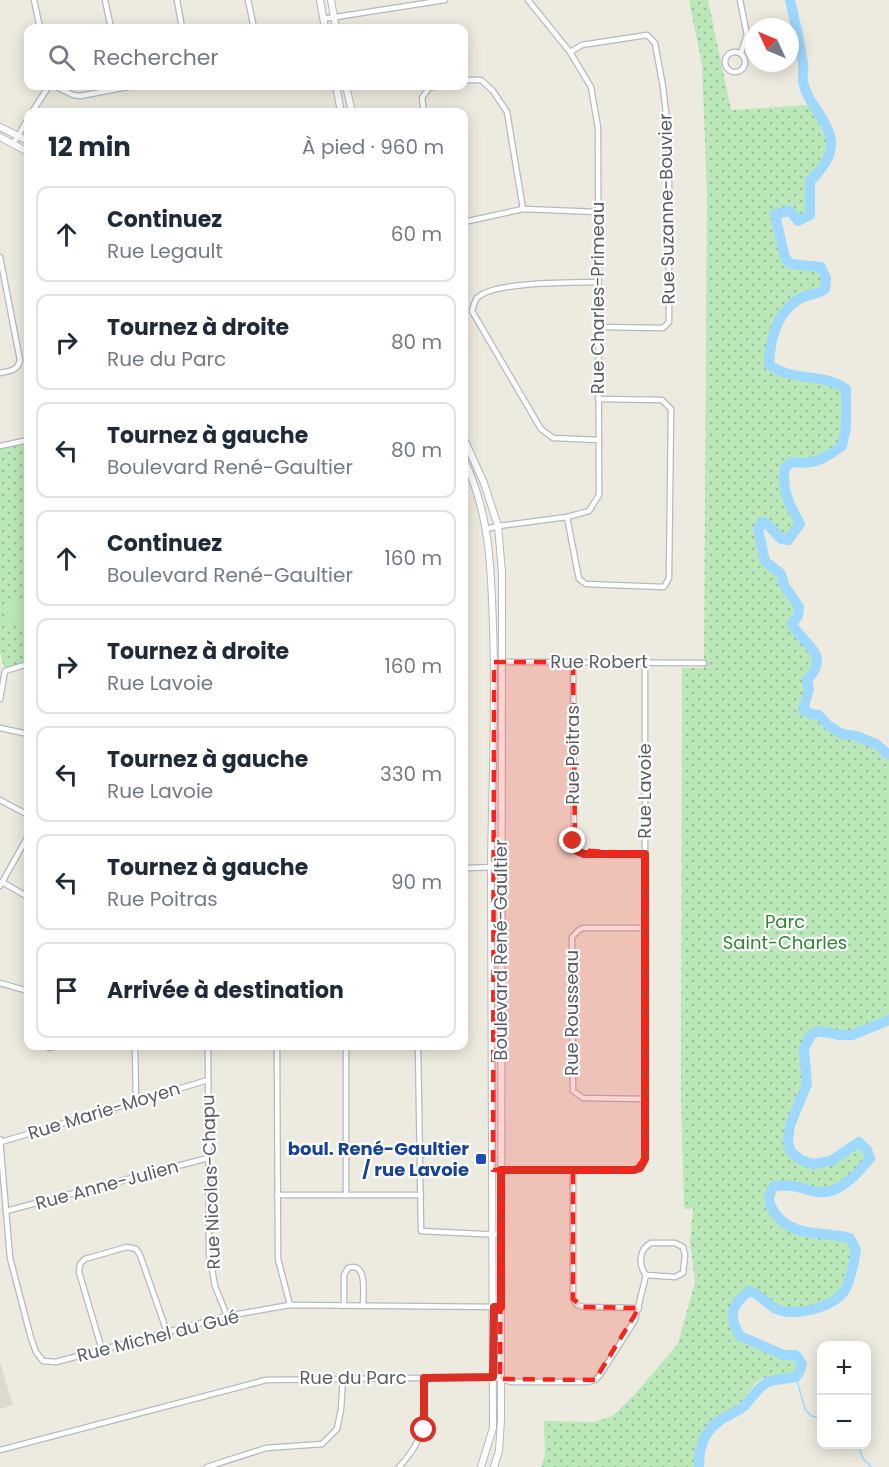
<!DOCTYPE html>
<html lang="fr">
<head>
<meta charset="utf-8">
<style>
  body { margin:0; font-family:Poppins,sans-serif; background:#f2f2f3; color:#1f2937 }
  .controls { position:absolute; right:18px; bottom:18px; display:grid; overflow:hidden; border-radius:12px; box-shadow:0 3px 15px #0003 }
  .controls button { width:54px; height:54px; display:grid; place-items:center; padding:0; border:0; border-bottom:2px solid #e0e1e3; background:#fff; color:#1f2937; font:30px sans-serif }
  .compass { position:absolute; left:745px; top:18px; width:54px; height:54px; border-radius:50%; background:#fff; box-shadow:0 3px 15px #0003; rotate:314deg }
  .stop { position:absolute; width:18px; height:18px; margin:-14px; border:4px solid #d93025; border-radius:50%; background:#fff }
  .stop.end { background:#d93025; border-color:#fff; box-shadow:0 2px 6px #0008 }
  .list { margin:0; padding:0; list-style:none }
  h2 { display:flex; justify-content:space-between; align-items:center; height:78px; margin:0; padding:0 24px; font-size:26px }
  h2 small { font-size:20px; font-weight:400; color:#747a83 }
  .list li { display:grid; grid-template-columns:39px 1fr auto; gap:18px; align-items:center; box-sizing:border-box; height:96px; margin:0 12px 12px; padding:0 12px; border:2px solid #e0e1e3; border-radius:12px }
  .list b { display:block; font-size:22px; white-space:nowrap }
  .list p { margin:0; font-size:20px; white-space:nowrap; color:#747a83 }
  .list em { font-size:20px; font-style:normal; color:#747a83 }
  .icon { flex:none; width:33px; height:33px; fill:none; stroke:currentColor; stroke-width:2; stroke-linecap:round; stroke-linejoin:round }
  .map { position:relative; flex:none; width:889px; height:1467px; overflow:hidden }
  .search { position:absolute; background:#fff; box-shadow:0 3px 15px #0003; left:24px; top:24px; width:444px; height:66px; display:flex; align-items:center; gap:15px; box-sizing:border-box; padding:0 21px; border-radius:12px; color:#747a83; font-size:22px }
  .panel { position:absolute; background:#fff; box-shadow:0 3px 15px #0003; left:24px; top:108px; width:444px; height:942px; border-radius:12px }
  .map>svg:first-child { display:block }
  .education { fill:#ddd9ce }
  .green { fill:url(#green-dots) }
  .pitch { fill:#bbe8b9 }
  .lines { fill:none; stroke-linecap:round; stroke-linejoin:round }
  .stream { stroke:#9ed8ff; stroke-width:1.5 }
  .river { stroke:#9ed8ff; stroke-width:10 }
  .minor-casing { stroke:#b5b9be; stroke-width:7 }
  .tertiary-casing { stroke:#b5b9be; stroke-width:8 }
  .minor { stroke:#fff; stroke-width:4.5 }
  .tertiary { stroke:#fff; stroke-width:6 }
  .route { stroke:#d93025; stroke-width:8 }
  .marked { fill:#f9231a; fill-opacity:0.2; stroke:#f9231a; stroke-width:4.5; stroke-dasharray:12 8; stroke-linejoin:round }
  .transit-dot { fill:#1a4fb4; stroke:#fff; stroke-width:2 }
  .labels { text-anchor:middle; stroke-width:4.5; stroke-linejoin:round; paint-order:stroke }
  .street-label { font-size:18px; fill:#585d62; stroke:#fff }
  .park-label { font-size:18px; fill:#2d862e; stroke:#fff }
  .transit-label { font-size:18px; font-weight:bold; fill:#164399; stroke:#fff; text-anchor:end }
</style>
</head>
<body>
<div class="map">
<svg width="889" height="1467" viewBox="0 0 889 1467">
  <defs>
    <pattern id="green-dots" width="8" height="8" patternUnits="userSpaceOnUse" patternTransform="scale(1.5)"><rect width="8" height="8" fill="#bbe8b9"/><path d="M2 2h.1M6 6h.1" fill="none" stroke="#9bbf9a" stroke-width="1.8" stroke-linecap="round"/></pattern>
  </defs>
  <rect width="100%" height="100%" fill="#edeadf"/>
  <polygon class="education" points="0,1362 13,1405 0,1409"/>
  <g class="green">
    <path d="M689,0H708L731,110L812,105C832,136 841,152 810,181V215L798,221L790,211L775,214L785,258L792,264L821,267L826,278L825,289C816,295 807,294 799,299C776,312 770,340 769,365C796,384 821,372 846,389V428L842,446C824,459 815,465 792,463L785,468C781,490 790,505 800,524L788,540L781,539L766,523L762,522L758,529L765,561L781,574L784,585L799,607L798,616L792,624C804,647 832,654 807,680L809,689L803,710L811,714L819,715L829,726L842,734L856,736L876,744L889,755V1020L852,1035H839L819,1031L811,1035L804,1048L807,1084L790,1125L788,1142L791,1152L801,1160L813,1164L831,1161L859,1142L867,1150L870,1158C865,1165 860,1170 854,1176C819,1209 811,1181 774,1186C767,1197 768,1202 775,1213C791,1238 823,1231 850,1238L856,1250C854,1262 851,1280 845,1290C835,1308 794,1317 776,1309C766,1304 760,1293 749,1291C730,1307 728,1315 740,1336L784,1355H796L800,1364L795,1374C785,1376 774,1374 763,1378C753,1382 748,1395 741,1402C714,1427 696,1422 694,1467H541L545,1455L544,1421L594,1422L613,1416L634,1395L678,1344L695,1282L690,1242L693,1208L684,1209L681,1097L682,668H704L707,191L702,65Z"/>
    <polygon points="28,440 28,664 5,671 0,652 0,446"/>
  </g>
  <polygon class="pitch" points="28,597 28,622 10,627 3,607 5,604"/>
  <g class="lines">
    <g class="stream">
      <polyline points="796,1377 805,1409 811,1416 822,1418"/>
      <polyline points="858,1444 863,1459 872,1467"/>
    </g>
    <g class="river">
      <path d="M790,0C795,21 800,42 803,64C804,70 802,76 803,82C807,103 826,117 830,136C835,153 822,170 810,181V215L798,221L790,211L775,214L785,258L791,264L821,267L826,278L825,289C816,295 807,294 799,299C776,313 770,340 769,365C796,383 822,372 846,389V428L842,446C824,459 815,465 792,462L785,468C781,490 790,505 800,524L788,540L781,539L766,523L763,522L758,529L765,561L781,574L784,585L799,607L798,616L792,624C804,646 832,654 807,680L809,689L803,710L811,714L819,715L829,726L842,734L856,736L876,744L889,755"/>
      <path d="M699,1467C699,1446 704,1431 722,1419C729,1415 737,1412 743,1407C752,1399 758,1386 768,1382C778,1378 787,1380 796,1377L800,1371L802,1364L796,1355H784L740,1336C728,1315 730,1307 749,1291C760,1293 766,1304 776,1309C794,1317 834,1308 845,1290C851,1280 854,1262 856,1250L850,1238C823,1231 792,1238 775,1213C768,1202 767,1197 774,1186C811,1181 819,1209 854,1176C860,1170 865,1165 870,1158L867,1150L859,1142L831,1161L813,1164L801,1160L791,1152L788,1142L790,1125L807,1084L804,1048L811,1035L819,1031L839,1035H852L889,1020"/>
    </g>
    <g class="minor-casing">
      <g id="minor">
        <polyline points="34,0 40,28"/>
        <polyline points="105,0 111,28"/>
        <polyline points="177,0 182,28"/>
        <polyline points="248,0 254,28"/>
        <polyline points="740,0 747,35 741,53"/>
        <polyline points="323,19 445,0"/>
        <circle cx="735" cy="62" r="10"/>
        <polyline points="570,52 582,45 647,35 655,43 663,87 669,138 669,322 663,328 598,327"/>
        <polyline points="464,80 481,80 493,91 507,112 523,209"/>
        <polyline points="55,86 73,95 80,96 133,86"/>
        <polyline points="32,112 49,86"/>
        <polyline points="424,112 422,98 429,88 438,86"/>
        <polyline points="13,144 28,119"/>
        <polyline points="464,222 523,209 598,212"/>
        <path d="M0,257L20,360C18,371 9,371 0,373"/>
        <path d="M598,282C573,283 494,281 477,298C475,301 473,307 472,311L541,429L553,438L599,440"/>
        <polyline points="0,446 28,440"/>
        <polyline points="567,517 579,579 586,584 664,587 669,578 671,409 662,400 598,399"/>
        <polyline points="487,529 498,526 567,517 589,511 599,495 598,128 591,87 570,52 528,0"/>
        <polyline points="494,662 704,663"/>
        <polyline points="573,662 574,847 577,851 584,854 645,854"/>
        <polyline points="0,699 5,671 28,664"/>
        <polyline points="0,728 28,734"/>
        <polyline points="0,800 28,815"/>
        <polyline points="464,868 501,867"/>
        <polyline points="2,882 28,897"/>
        <polyline points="0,886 28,836"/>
        <polyline points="0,983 28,991"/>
        <polyline points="47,1046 49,1048 57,1046"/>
        <polyline points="135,1046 136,1101"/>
        <polyline points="208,1046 209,1253 215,1286 227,1316"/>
        <polyline points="277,1046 278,1259 290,1305"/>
        <polyline points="346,1046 346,1195"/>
        <polyline points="418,1046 421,1231 501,1235"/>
        <polyline points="645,1099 583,1098 573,1091 572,937 579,930 583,928 645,928"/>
        <polyline points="0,1139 10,1258 31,1338 36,1352 43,1361 56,1362 227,1316 290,1305 501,1307"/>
        <polyline points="1,1142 208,1080"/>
        <polyline points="493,1170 634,1170 640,1168 645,1159 645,662"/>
        <polyline points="573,1171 573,1299 577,1305 583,1307 639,1308"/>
        <polyline points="277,1195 421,1195"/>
        <polyline points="6,1211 208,1158"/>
        <path d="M651,1243H675L683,1247L685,1255L683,1273L675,1277L646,1275C638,1265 639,1249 651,1243Z"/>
        <path d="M344,1306V1275L348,1268C368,1261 363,1294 363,1306"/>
        <polyline points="102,1350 79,1272 80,1264 85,1259 127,1247 136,1249 140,1255 167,1332"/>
        <polyline points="0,1450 266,1380 493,1377 511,1382 588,1382 595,1380 600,1375 635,1320 646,1275"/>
        <polyline points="207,1467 266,1448 322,1444 337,1429 341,1409 343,1378"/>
        <path d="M399,1467C429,1435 424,1419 424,1378"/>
      </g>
    </g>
    <g class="tertiary-casing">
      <g id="tertiary">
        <polyline points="320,0 325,28"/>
        <polyline points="331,0 336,28"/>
        <polyline points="336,86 341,112"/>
        <polyline points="346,86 352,112"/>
        <polyline points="0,127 28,141"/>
        <polyline points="0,137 28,152"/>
        <polyline points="464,439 484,483 498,526 502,573 501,1420 499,1451 494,1467"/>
        <path d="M464,460C490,514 491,567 493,626C496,706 492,786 491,866C491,1053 493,1240 493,1428L481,1467"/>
      </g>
    </g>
    <use href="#minor" class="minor"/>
    <use href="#tertiary" class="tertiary"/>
  </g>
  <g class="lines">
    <polyline class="route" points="424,1430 424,1378 493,1377 494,1307 501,1307 501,1170 634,1170 640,1168 645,1159 645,854 584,854 577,851 573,841"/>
  </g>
  <path class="marked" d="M494,662H573L575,850L645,854V1159L634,1170L573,1171V1299L583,1307L639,1308L595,1380L500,1379L501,1170H493Z"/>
  <rect class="transit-dot" x="475" y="1153" width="12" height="12" rx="3"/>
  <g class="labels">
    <g class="street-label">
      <text transform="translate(667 209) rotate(-91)" y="6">Rue Suzanne-Bouvier</text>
      <text transform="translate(598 298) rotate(-90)" y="6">Rue Charles-Primeau</text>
      <text x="599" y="668">Rue Robert</text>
      <text transform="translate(573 755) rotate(-90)" y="6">Rue Poitras</text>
      <text transform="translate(645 791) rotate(-90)" y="6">Rue Lavoie</text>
      <text transform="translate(501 950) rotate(-90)" y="6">Boulevard René-Gaultier</text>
      <text transform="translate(572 1013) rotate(-90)" y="6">Rue Rousseau</text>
      <text transform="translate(104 1111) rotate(-17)" y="6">Rue Marie-Moyen</text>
      <text transform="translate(211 1182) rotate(-92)" y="6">Rue Nicolas-Chapu</text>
      <text transform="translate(107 1185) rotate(-15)" y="6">Rue Anne-Julien</text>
      <text transform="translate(158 1336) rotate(-14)" y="6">Rue Michel du Gué</text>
      <text x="353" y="1384">Rue du Parc</text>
    </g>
    <g class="park-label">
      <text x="785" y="928">Parc<tspan x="785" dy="21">Saint-Charles</tspan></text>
    </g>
    <g class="transit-label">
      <text x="469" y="1155">boul. René-Gaultier<tspan x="469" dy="21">/ rue Lavoie</tspan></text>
    </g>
  </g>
</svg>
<div class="controls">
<button>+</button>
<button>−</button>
</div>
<svg class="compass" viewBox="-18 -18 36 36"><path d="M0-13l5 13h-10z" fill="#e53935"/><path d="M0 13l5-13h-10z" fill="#747a83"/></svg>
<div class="stop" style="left:424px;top:1430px"></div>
<div class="stop end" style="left:573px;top:841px"></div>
<div class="search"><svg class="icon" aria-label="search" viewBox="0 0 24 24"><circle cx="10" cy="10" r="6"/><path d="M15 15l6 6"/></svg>Rechercher</div>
<section class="panel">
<h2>12 min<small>À pied · 960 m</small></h2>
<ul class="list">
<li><svg class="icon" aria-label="ahead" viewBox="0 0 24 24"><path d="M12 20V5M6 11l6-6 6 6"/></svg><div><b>Continuez</b><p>Rue Legault</p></div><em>60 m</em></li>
<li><svg class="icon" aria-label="right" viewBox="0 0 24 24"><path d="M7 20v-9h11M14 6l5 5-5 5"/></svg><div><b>Tournez à droite</b><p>Rue du Parc</p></div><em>80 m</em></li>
<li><svg class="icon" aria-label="left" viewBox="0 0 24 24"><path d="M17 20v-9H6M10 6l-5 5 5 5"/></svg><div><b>Tournez à gauche</b><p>Boulevard René-Gaultier</p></div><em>80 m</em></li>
<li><svg class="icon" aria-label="ahead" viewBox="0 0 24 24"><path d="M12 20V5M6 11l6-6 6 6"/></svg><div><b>Continuez</b><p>Boulevard René-Gaultier</p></div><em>160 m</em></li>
<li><svg class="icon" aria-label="right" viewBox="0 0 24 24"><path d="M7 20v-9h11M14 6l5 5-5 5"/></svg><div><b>Tournez à droite</b><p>Rue Lavoie</p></div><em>160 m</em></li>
<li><svg class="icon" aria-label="left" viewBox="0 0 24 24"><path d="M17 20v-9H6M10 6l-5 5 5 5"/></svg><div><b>Tournez à gauche</b><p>Rue Lavoie</p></div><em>330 m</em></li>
<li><svg class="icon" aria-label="left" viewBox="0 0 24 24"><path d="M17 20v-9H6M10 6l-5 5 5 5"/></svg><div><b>Tournez à gauche</b><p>Rue Poitras</p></div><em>90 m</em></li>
<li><svg class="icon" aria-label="arrive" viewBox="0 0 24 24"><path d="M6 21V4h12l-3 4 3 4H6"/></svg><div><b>Arrivée à destination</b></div></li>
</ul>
</section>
</div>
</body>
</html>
